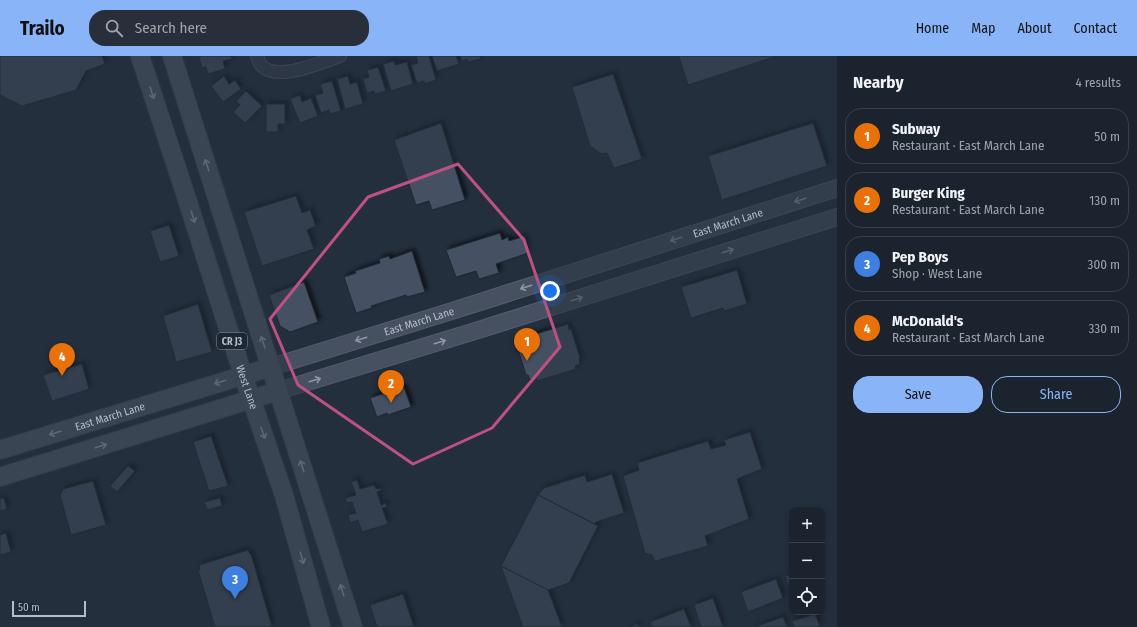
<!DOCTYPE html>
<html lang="en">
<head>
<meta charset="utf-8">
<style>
  body { margin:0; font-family:"Fira Sans Condensed",sans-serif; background:#282f3a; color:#f1f3f6 }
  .controls { position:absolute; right:12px; bottom:12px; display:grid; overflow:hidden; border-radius:8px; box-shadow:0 2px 6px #0003 }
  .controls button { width:36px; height:36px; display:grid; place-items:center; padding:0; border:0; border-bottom:1px solid #39404a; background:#1b232e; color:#f1f3f6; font:20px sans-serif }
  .scale { position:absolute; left:12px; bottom:10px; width:74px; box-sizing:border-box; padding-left:4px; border:2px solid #b4bcc9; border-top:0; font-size:11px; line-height:14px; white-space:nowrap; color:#b4bcc9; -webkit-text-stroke:3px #1d2633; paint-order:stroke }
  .you { position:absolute; left:550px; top:235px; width:14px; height:14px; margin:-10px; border:3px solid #fff; border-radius:50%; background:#1a73e8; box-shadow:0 0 0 6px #1a73e833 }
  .badge { display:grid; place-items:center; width:26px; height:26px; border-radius:50%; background:#8ab4f8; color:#fff; font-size:13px; font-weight:700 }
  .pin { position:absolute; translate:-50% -33px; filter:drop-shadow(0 1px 2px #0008) }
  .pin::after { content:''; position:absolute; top:21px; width:14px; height:12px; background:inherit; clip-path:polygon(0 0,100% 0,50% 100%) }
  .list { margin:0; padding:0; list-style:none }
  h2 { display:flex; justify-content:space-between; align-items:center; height:52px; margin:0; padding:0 16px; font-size:17px }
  h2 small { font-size:13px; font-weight:400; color:#a0a4aa }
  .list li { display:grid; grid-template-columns:26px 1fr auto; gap:12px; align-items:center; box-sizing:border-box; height:56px; margin:0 8px 8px; padding:0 8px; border:1px solid #39404a; border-radius:16px }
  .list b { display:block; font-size:15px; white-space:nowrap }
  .list p { margin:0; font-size:13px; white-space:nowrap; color:#a0a4aa }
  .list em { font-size:13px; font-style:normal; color:#a0a4aa }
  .actions { display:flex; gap:8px; padding:12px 16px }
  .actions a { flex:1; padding:9px 0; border:1px solid #8ab4f8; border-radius:16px; text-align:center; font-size:14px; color:#8ab4f8 }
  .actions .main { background:#8ab4f8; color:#111 }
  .icon { flex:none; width:22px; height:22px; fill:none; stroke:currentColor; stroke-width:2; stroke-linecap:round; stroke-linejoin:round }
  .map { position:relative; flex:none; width:837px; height:571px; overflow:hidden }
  header { display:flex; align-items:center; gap:24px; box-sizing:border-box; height:56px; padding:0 20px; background:#8ab4f8; color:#111 }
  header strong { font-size:19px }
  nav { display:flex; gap:22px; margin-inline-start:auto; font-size:14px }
  .search { width:280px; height:36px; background:#282f3a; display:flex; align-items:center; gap:10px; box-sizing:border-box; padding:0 14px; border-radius:16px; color:#a0a4aa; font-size:15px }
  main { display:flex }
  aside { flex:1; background:#1b232e }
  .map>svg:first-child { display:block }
  .building { fill:#455162; stroke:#1f2835; filter:url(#shadow) }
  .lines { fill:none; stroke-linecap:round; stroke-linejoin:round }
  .minor-casing { stroke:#565f6c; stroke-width:14 }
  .secondary-casing { stroke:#565f6c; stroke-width:18 }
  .primary-casing { stroke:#414a57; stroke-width:20 }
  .minor { stroke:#38414e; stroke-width:12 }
  .secondary { stroke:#465061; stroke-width:16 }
  .primary { stroke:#56606e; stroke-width:18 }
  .oneway { stroke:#a1aab7 }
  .oneway2 { stroke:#8e96a5 }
  .marked { fill:none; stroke:#bd5182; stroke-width:3; stroke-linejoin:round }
  .labels { text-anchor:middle; stroke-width:3; stroke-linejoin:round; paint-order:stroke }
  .shield { fill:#1d2633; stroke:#878f9c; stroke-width:1 }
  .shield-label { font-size:10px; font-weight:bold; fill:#b4bcc9 }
  .street-label { font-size:11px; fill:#b4bcc9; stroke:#1d2633 }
</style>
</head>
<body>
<header>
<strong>Trailo</strong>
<div class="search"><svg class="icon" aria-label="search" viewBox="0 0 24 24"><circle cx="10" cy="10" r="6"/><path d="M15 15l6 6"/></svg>Search here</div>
<nav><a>Home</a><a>Map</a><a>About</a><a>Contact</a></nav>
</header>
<main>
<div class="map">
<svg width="837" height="571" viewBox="0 0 837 571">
  <defs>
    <filter id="shadow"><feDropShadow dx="3" dy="-3" stdDeviation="2" flood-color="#0009"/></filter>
  </defs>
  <rect width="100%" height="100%" fill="#242f3e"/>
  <g class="building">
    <polygon points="0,0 102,0 105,8 86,15 76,34 22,50 0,39"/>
    <polygon points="202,0 231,0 232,3 223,5 225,13 208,18 206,11 202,12 199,1"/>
    <polygon points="416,0 429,0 436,24 425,28 424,25 417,27 411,9 418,7"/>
    <polygon points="432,0 456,0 459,8 437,15"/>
    <polygon points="460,0 480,0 481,3 468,6 467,3 462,5"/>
    <polygon points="679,0 777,0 688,29"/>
    <polygon points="394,5 395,9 407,6 413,28 391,35 383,8"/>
    <polygon points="378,11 386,35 375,38 374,35 367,37 363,23 369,21 367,14"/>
    <polygon points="613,18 642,103 614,112 607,97 602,98 590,90 572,31"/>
    <polygon points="224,20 229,28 235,24 241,33 223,46 211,30"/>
    <polygon points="348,20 350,28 357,26 363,48 345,53 337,23"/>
    <polygon points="332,25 341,55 330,58 329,54 321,57 315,39 323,37 320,28"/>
    <polygon points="246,35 262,50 245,67 233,56 240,49 236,45"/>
    <polygon points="300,39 302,46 311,42 318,60 300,67 290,43"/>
    <polygon points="266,48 285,48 285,68 278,68 278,76 266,76"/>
    <polygon points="441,67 465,144 432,154 429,145 416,149 394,84"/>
    <polygon points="813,67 827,110 722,144 708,100"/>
    <polygon points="296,140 302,157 310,154 316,170 307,174 314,193 262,210 244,156"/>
    <polygon points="169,169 179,200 160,206 150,175"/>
    <polygon points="500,177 502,184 508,181 509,185 525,180 528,197 496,208 499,217 479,223 476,215 456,221 446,194"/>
    <polygon points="412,195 425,236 407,241 406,239 371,250 372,252 356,257 344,221 356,217 355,215 380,207 379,203 389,200 390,203"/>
    <polygon points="737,214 747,248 724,255 723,252 691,262 681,231"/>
    <polygon points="304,226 318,266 290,276 280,270 269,239"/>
    <polygon points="198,248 212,296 176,306 163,260"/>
    <polygon points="568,268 569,274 571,273 580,302 579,303 580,308 575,310 576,313 537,325 536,322 530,324 528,319 526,319 517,290 519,289 517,284"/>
    <polygon points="82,308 89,333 52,345 43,319"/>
    <polygon points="404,331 411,351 388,359 387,357 377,361 370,342"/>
    <polygon points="750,376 762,413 737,423 749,463 705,480 708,490 655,505 652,499 645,497 623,420 639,414 637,407 708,385 711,393 726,389 724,384"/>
    <polygon points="211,380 228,430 209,435 193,386"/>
    <polygon points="128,410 135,415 117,436 110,430"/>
    <polygon points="612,418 624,457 596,466 595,468 538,439 544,432 585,419 587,426"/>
    <polygon points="357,424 360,433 374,429 376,433 381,432 381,434 377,436 381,449 386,447 387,451 382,452 388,468 362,476 358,464 350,467 348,459 356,457 352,446 347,447 345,442 356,439 351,426"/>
    <polygon points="93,425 106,469 71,479 60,439 63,433"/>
    <polygon points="538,439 598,470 569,527 548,534 501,510"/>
    <polygon points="4,442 7,453 0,455 0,443"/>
    <polygon points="220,442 222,450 207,454 204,446"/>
    <polygon points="6,477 11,496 0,499 0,479"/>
    <polygon points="248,494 250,498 251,498 272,571 215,571 198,514 200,514 199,509"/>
    <polygon points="501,510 548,534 562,571 523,571"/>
    <polygon points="792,518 792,540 785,520"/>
    <polygon points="776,523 783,542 748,556 741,536"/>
    <polygon points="403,538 414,571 377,571 370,549"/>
    <polygon points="713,542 723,571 701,571 694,549"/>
    <polygon points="684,553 691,571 652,571 650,566"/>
    <polygon points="815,558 820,570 817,571 794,571 792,565"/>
    <polygon points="783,561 787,571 754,571"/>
    <polygon points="638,568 639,571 628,571"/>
  </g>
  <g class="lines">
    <g class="minor-casing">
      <path id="minor" d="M257,0C258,3 259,6 261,9C276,27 322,6 340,0"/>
    </g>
    <g class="secondary-casing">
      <g id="secondary">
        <path id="s1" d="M271,311L452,255L837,132"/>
        <polyline points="278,335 472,276 837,161"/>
      </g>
    </g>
    <g class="primary-casing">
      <g id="primary">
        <path id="s2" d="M140,0L185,137L243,319L284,439L321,571"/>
        <polyline points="172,0 353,571"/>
        <path id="s3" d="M0,394L271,311"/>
        <polyline points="0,421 278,335"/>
      </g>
    </g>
    <use href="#minor" class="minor"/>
    <use href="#secondary" class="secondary"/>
    <use href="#primary" class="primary"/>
  </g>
  <defs><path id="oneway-shaft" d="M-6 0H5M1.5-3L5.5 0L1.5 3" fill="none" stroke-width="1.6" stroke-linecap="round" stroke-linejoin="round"/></defs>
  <g class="oneway">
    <use href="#oneway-shaft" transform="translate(152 37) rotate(72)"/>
    <use href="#oneway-shaft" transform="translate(207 109) rotate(-108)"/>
    <use href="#oneway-shaft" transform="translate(193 161) rotate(73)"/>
    <use href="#oneway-shaft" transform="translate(263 286) rotate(-108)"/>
    <use href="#oneway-shaft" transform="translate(220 326) rotate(163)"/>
    <use href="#oneway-shaft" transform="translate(55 377) rotate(163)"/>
    <use href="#oneway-shaft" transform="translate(263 377) rotate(71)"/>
    <use href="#oneway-shaft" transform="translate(101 390) rotate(-17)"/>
    <use href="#oneway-shaft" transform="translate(302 410) rotate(-108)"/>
    <use href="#oneway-shaft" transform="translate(302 502) rotate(74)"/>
    <use href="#oneway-shaft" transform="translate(342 534) rotate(-108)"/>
  </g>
  <g class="oneway2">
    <use href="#oneway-shaft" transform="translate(800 144) rotate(162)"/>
    <use href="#oneway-shaft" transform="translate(676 183) rotate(162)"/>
    <use href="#oneway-shaft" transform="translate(728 195) rotate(-18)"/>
    <use href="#oneway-shaft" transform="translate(526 231) rotate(162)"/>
    <use href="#oneway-shaft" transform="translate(577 243) rotate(-18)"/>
    <use href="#oneway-shaft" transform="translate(361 283) rotate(163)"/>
    <use href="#oneway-shaft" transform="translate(440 286) rotate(-17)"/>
    <use href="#oneway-shaft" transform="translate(315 324) rotate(-17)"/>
  </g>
  <path d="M0 0H837V571H0ZM458,108L524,184L560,291L492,372L413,408L298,329L270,263L368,141Z" fill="#242f3e" fill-opacity=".55" fill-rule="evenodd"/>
  <path class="marked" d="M458,108L524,184L560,291L492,372L413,408L298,329L270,263L368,141Z"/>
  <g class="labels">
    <rect class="shield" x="217" y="277" width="30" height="16" rx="3"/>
    <g class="shield-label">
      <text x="232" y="289">CR J3</text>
    </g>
    <g class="street-label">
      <text dy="4" stroke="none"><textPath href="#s1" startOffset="479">East March Lane</textPath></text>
      <text dy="4" stroke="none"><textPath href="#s1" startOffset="155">East March Lane</textPath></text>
      <text dy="4" stroke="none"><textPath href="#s2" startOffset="348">West Lane</textPath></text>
      <text dy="4" stroke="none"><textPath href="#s3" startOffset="115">East March Lane</textPath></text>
    </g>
  </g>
</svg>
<div class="controls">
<button>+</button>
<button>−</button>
<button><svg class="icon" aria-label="locate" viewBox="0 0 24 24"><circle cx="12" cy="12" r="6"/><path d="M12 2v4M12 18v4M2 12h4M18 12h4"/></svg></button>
</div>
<div class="scale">50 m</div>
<div class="you"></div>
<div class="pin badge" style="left:527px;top:305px;background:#e8710a">1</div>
<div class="pin badge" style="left:391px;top:347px;background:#e8710a">2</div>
<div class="pin badge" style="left:235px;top:543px;background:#3f7fe0">3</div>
<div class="pin badge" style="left:62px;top:320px;background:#e8710a">4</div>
</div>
<aside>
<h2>Nearby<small>4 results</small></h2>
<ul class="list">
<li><span class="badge" style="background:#e8710a">1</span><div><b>Subway</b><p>Restaurant · East March Lane</p></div><em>50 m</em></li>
<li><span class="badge" style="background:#e8710a">2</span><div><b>Burger King</b><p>Restaurant · East March Lane</p></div><em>130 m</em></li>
<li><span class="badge" style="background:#3f7fe0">3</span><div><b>Pep Boys</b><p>Shop · West Lane</p></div><em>300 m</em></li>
<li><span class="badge" style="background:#e8710a">4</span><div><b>McDonald's</b><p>Restaurant · East March Lane</p></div><em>330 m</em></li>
</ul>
<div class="actions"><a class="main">Save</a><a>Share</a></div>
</aside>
</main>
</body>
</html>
